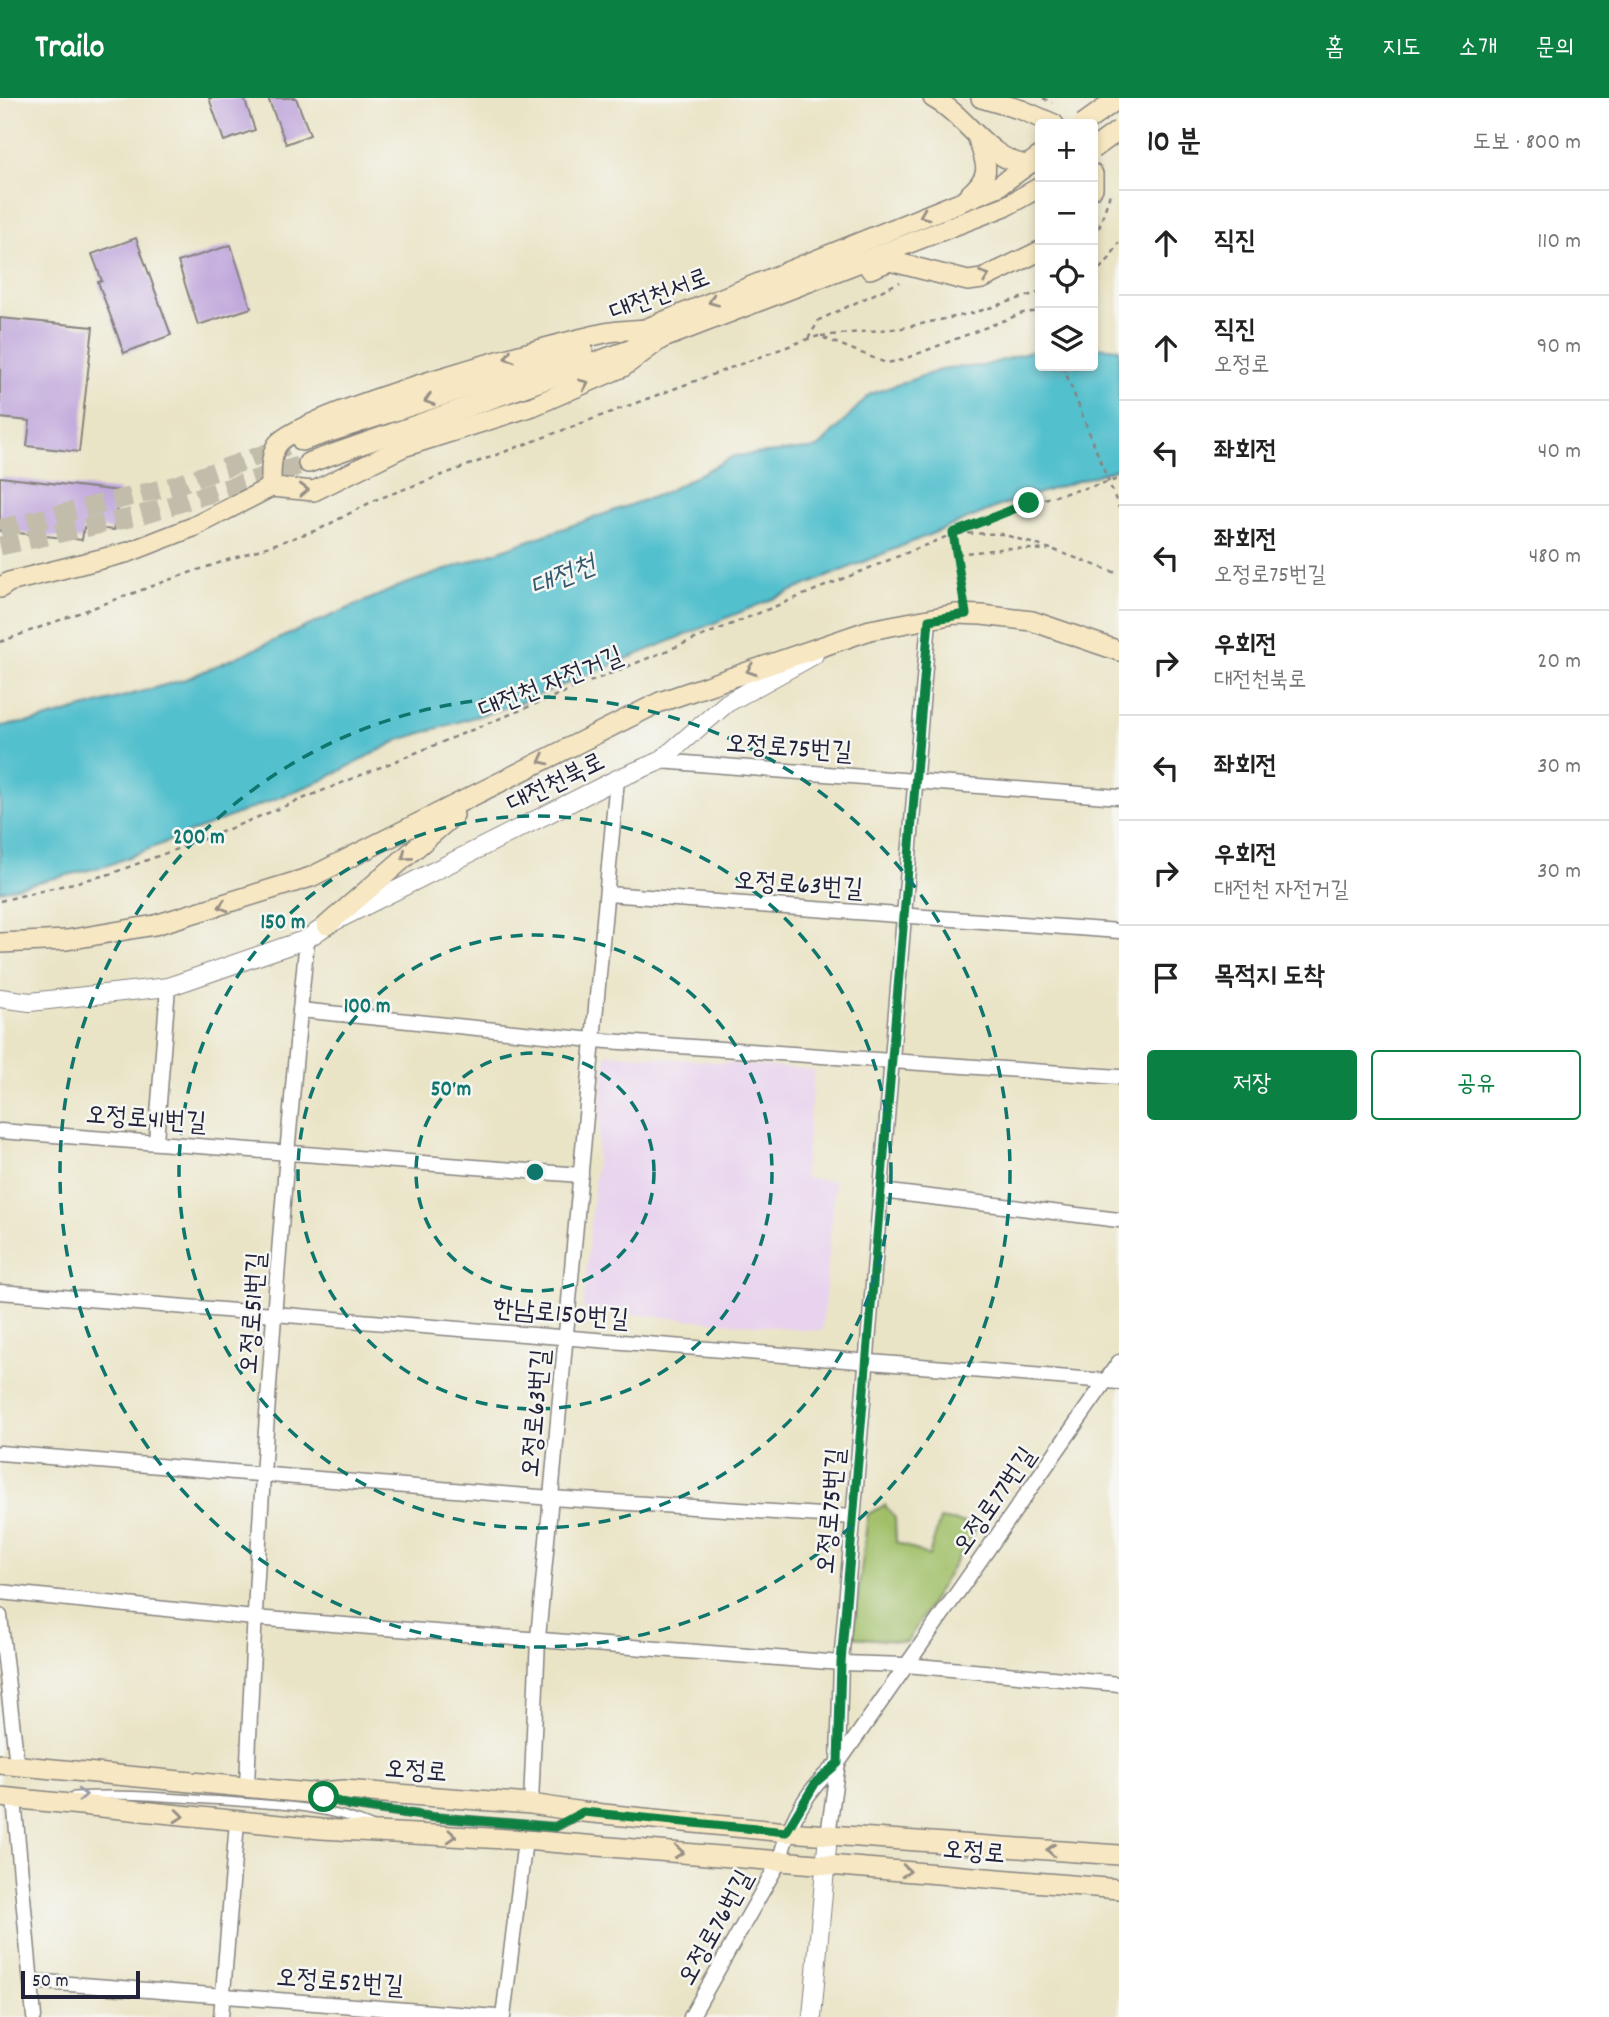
<!DOCTYPE html>
<html lang="ko">
<head>
<meta charset="utf-8">
<style>
  body { margin:0; font-family:Dekko,"Poor Story",sans-serif; background:#f2f2f2; color:#222 }
  .controls { position:absolute; right:21px; top:21px; display:grid; overflow:hidden; border-radius:7px; box-shadow:0 4px 10px #0003 }
  .controls button { width:63px; height:63px; display:grid; place-items:center; padding:0; border:0; border-bottom:2px solid #e0e0e0; background:#fff; color:#222; font:35px sans-serif }
  .scale { position:absolute; left:21px; bottom:18px; width:119px; box-sizing:border-box; padding-left:7px; border:4px solid #22223b; border-top:0; font-size:19px; line-height:24px; white-space:nowrap; color:#22223b; -webkit-text-stroke:5px #f6f6f2; paint-order:stroke }
  .stop { position:absolute; width:21px; height:21px; margin:-16px; border:5px solid #0b8043; border-radius:50%; background:#fff }
  .stop.end { background:#0b8043; border-color:#fff; box-shadow:0 2px 7px #0008 }
  .list { margin:0; padding:0; list-style:none }
  h2 { display:flex; justify-content:space-between; align-items:center; height:91px; margin:0; padding:0 28px; font-size:30px }
  h2 small { font-size:23px; font-weight:400; color:#767676 }
  .list li { display:grid; grid-template-columns:46px 1fr auto; gap:21px; align-items:center; box-sizing:border-box; height:105px; padding:0 28px; border-top:2px solid #e0e0e0 }
  .list b { display:block; font-size:26px; white-space:nowrap }
  .list p { margin:0; font-size:23px; white-space:nowrap; color:#767676 }
  .list em { font-size:23px; font-style:normal; color:#767676 }
  .actions { display:flex; gap:14px; padding:21px 28px }
  .actions a { flex:1; padding:16px 0; border:2px solid #0b8043; border-radius:7px; text-align:center; font-size:24px; color:#0b8043 }
  .actions .main { background:#0b8043; color:#fff }
  .icon { flex:none; width:38px; height:38px; fill:none; stroke:currentColor; stroke-width:2; stroke-linecap:round; stroke-linejoin:round }
  .map { position:relative; flex:none; width:1119px; height:1919px; overflow:hidden }
  header { display:flex; align-items:center; gap:42px; box-sizing:border-box; height:98px; padding:0 35px; background:#0b8043; color:#fff }
  header strong { font-size:33px }
  nav { display:flex; gap:38px; margin-inline-start:auto; font-size:24px }
  main { display:flex }
  aside { flex:1; background:#fff }
  .map>svg:first-child { display:block }
  .built { fill:#e8d2ee }
  .green { fill:#a0bf67; stroke:#617051; stroke-width:2 }
  .water { fill:#53c0cd; stroke:#3a7184; stroke-width:2 }
  .building { fill:#bda3da }
  .lines { fill:none; stroke-linecap:round; stroke-linejoin:round }
  .secondary-tunnel { stroke:#c2bdaa; stroke-width:19; stroke-dasharray:19 10; stroke-linecap:butt }
  .service-casing { stroke:#868380; stroke-width:10 }
  .minor-casing { stroke:#868380; stroke-width:17 }
  .tertiary-casing { stroke:#868380; stroke-width:20 }
  .secondary-casing { stroke:#868380; stroke-width:22 }
  .path { stroke:#868380; stroke-width:2.5; stroke-dasharray:5 5; stroke-linecap:butt }
  .service { stroke:#fff; stroke-width:7 }
  .minor { stroke:#fff; stroke-width:14 }
  .tertiary { stroke:#fff; stroke-width:18 }
  .secondary { stroke:#f7e8c3; stroke-width:19 }
  .secondary-bridge-casing { stroke:#868380; stroke-width:22; stroke-linecap:butt }
  .secondary-bridge { stroke:#f7e8c3; stroke-width:19 }
  .oneway { stroke:#978f86 }
  .oneway2 { stroke:#9c9ca7 }
  .route { stroke:#0b8043; stroke-width:9 }
  .ring { fill:none; stroke:#0f766e; stroke-width:3.5; stroke-dasharray:12 9 }
  .labels { text-anchor:middle; stroke-width:5; stroke-linejoin:round; paint-order:stroke }
  .street-label { font-size:26px; fill:#22223b; stroke:#f6f6f2 }
  .water-label { font-size:28px; font-style:italic; fill:#33596e; stroke:#f6f6f2 }
  .centre { fill:#0f766e; stroke:#f6f6f2; stroke-width:3.5 }
  .ring-label { font-size:21px; text-anchor:middle; font-weight:bold; fill:#0f766e; stroke:#f6f6f2; stroke-width:5; stroke-linejoin:round; paint-order:stroke }
</style>
</head>
<body>
<header>
<strong>Trailo</strong>
<nav><a>홈</a><a>지도</a><a>소개</a><a>문의</a></nav>
</header>
<main>
<div class="map">
<svg width="1119" height="1919" viewBox="0 0 1119 1919">
  <rect width="100%" height="100%" fill="#f6f6f2"/>
  <filter id="ink" filterUnits="userSpaceOnUse"><feTurbulence type="fractalNoise" baseFrequency=".0143" numOctaves="2"/><feDisplacementMap in="SourceGraphic" scale="14" xChannelSelector="R" yChannelSelector="G"/><feConvolveMatrix kernelMatrix="1 2 1 2 8 2 1 2 1" color-interpolation-filters="sRGB"/></filter>
  <filter id="wash" filterUnits="userSpaceOnUse"><feTurbulence type="fractalNoise" baseFrequency=".00686" numOctaves="4" result="noise"/><feDisplacementMap in="SourceGraphic" scale="28" xChannelSelector="R" yChannelSelector="G"/><feGaussianBlur stdDeviation="1.57" result="paint"/><feColorMatrix in="noise" values="0 0 0 0 0 0 0 0 0 0 0 0 0 0 0 0 0 1.4 0 .05"/><feComposite in="paint" operator="in"/></filter>
  <g filter="url(#wash)">
    <rect width="100%" height="100%" fill="#eae4c6"/>
    <polygon class="built" points="606,955 814,972 804,1080 835,1083 822,1233 583,1212"/>
    <polygon class="green" points="885,1407 895,1420 896,1444 929,1458 940,1421 978,1427 907,1544 853,1539 868,1416"/>
    <polygon class="water" points="1093,249 1119,251 1119,370 1002,407 514,607 399,642 323,682 106,768 0,793 0,628 37,623 186,581 400,488 664,395 734,358 818,350 870,296 946,270 983,268 1040,251 1040,268 1093,268"/>
    <g id="blocks">
      <g class="building">
        <polygon points="209,0 244,0 255,32 224,43"/>
        <polygon points="268,0 296,0 310,37 286,46"/>
        <polygon points="136,140 171,237 124,255 98,184 102,183 92,156"/>
        <polygon points="231,147 251,210 198,227 178,164"/>
        <polygon points="0,220 93,229 79,354 27,348 30,323 0,320"/>
        <polygon points="0,379 119,393 114,432 84,429 82,442 0,433"/>
      </g>
    </g>
  </g>
  <g filter="url(#ink)">
    <use href="#blocks" fill-opacity="0" stroke="#868380" stroke-width="2"/>
    <g class="lines">
      <g class="secondary-tunnel">
        <polyline points="0,431 173,388 287,348"/>
        <polyline points="0,448 134,419 308,365"/>
      </g>
      <g class="service-casing">
        <g id="service">
          <path d="M74,1698C124,1695 174,1700 224,1703C273,1707 324,1707 371,1727"/>
          <polyline points="327,1700 349,1707 432,1719 555,1729 576,1718"/>
        </g>
      </g>
      <g class="minor-casing">
        <g id="minor">
          <polyline points="660,663 1119,699"/>
          <polyline points="607,796 1119,833"/>
          <polyline points="300,912 593,942 1119,979"/>
          <polyline points="0,1033 581,1077"/>
          <polyline points="156,1043 168,889"/>
          <polyline points="881,1093 1119,1122"/>
          <polyline points="0,1194 1119,1284"/>
          <polyline points="0,1355 551,1400 853,1419"/>
          <polyline points="0,1494 254,1520 841,1565 906,1567 1119,1586"/>
          <polyline points="0,1518 17,1667"/>
          <path d="M247,1688C258,1405 279,1123 307,841"/>
          <polyline points="14,1701 34,1919"/>
          <polyline points="531,1706 538,1540 617,681"/>
          <polyline points="828,1737 838,1665 841,1565 929,522"/>
          <polyline points="31,1883 496,1919"/>
          <polyline points="221,1919 237,1724"/>
          <polyline points="503,1919 525,1742"/>
          <path d="M691,1919L780,1762C789,1723 807,1691 838,1665L1119,1264"/>
        </g>
      </g>
      <g class="tertiary-casing">
        <g id="tertiary">
          <polyline points="0,900 30,904 168,889 307,841 327,827 617,681 660,663 727,605 814,557"/>
          <polyline points="812,1919 828,1737"/>
        </g>
      </g>
      <g class="secondary-casing">
        <g id="secondary">
          <path d="M933,0C968,19 988,63 1028,67"/>
          <polyline points="981,0 1022,12 1054,26"/>
          <polyline points="1093,76 1093,90"/>
          <path d="M969,97C994,75 986,66 977,38"/>
          <polyline points="870,171 890,163 968,183 982,181 1040,153"/>
          <path d="M647,231C633,232 618,232 605,235C557,245 297,316 277,347C270,358 271,376 271,389L314,393L403,349L533,308L623,269L661,241"/>
          <polyline points="635,235 997,89 1040,58"/>
          <polyline points="302,343 583,252"/>
          <polyline points="308,365 661,241 1008,107 1040,89"/>
          <polyline points="0,490 9,484 129,454 193,429 271,389"/>
          <polyline points="327,827 454,717"/>
          <polyline points="0,845 67,842 155,827 311,779 660,604 870,532 955,516 982,517 1032,523 1119,553"/>
          <polyline points="0,1666 308,1695 344,1692 531,1706 583,1714 786,1734 1119,1757"/>
          <polyline points="0,1699 321,1731 525,1742 1119,1791"/>
        </g>
      </g>
      <g class="path">
        <polyline points="1043,0 1052,5"/>
        <polyline points="1093,138 1099,130 1110,96"/>
        <polyline points="1093,178 1110,160 1119,144"/>
        <polyline points="821,238 902,230 973,215 1040,194"/>
        <polyline points="808,241 819,222 900,184"/>
        <polyline points="1063,268 1119,410"/>
        <polyline points="1054,452 1119,476"/>
        <polyline points="957,456 1009,450 1048,452"/>
        <polyline points="963,499 953,435 1002,436 1054,452"/>
        <polyline points="0,544 177,479 320,431 375,402 808,241 819,238 886,265 899,263 1023,215 1040,213"/>
        <polyline points="0,803 110,776 209,739 1029,405 1119,381"/>
      </g>
      <use href="#service" class="service"/>
      <use href="#minor" class="minor"/>
      <use href="#tertiary" class="tertiary"/>
      <use href="#secondary" class="secondary"/>
      <g class="secondary-bridge-casing">
        <g id="secondary-bridge">
          <polyline points="1083,26 1119,0"/>
          <polyline points="1093,51 1119,32"/>
        </g>
      </g>
      <use href="#secondary-bridge" class="secondary-bridge"/>
    </g>
    <defs><path id="oneway-chevron" d="M-2-3.5L2.5 0L-2 3.5" fill="none" stroke-width="1.6" stroke-linecap="round" stroke-linejoin="round" transform="scale(1.75)"/></defs>
    <g class="oneway">
      <use href="#oneway-chevron" transform="translate(924 117) rotate(158)"/>
      <use href="#oneway-chevron" transform="translate(985 178) rotate(-20)"/>
      <use href="#oneway-chevron" transform="translate(713 203) rotate(157)"/>
      <use href="#oneway-chevron" transform="translate(509 259) rotate(162)"/>
      <use href="#oneway-chevron" transform="translate(584 286) rotate(-23)"/>
      <use href="#oneway-chevron" transform="translate(429 302) rotate(162)"/>
      <use href="#oneway-chevron" transform="translate(304 392) rotate(-2)"/>
      <use href="#oneway-chevron" transform="translate(751 572) rotate(161)"/>
      <use href="#oneway-chevron" transform="translate(543 662) rotate(153)"/>
      <use href="#oneway-chevron" transform="translate(406 758) rotate(139)"/>
      <use href="#oneway-chevron" transform="translate(223 808) rotate(163)"/>
      <use href="#oneway-chevron" transform="translate(179 1718) rotate(5)"/>
      <use href="#oneway-chevron" transform="translate(452 1738) rotate(3)"/>
      <use href="#oneway-chevron" transform="translate(1051 1752) rotate(-176)"/>
      <use href="#oneway-chevron" transform="translate(679 1754) rotate(5)"/>
      <use href="#oneway-chevron" transform="translate(906 1773) rotate(5)"/>
    </g>
    <use class="oneway2" href="#oneway-chevron" transform="translate(82 1697) rotate(-3)"/>
  </g>
  <g class="lines" filter="url(#ink)">
    <polyline class="route" points="324,1699 349,1707 432,1719 555,1729 583,1714 786,1734 816,1684 838,1665 841,1565 929,522 966,516 953,435 1029,405"/>
  </g>
  <g class="ring">
    <circle cx="535" cy="1074" r="119"/>
    <circle cx="535" cy="1074" r="237"/>
    <circle cx="535" cy="1074" r="356"/>
    <circle cx="535" cy="1074" r="475"/>
  </g>
  <g class="labels">
    <g class="street-label">
      <text transform="translate(659 195) rotate(-21)" y="9">대전천서로</text>
      <text transform="translate(550 583) rotate(-22)" y="9">대전천 자전거길</text>
      <text transform="translate(789 648) rotate(4)" y="9">오정로75번길</text>
      <text transform="translate(555 683) rotate(-26)" y="9">대전천북로</text>
      <text transform="translate(799 785) rotate(4)" y="9">오정로63번길</text>
      <text transform="translate(146 1019) rotate(4)" y="9">오정로41번길</text>
      <text transform="translate(561 1214) rotate(5)" y="9">한남로150번길</text>
      <text transform="translate(251 1215) rotate(-86)" y="9">오정로51번길</text>
      <text transform="translate(534 1315) rotate(-85)" y="9">오정로63번길</text>
      <text transform="translate(993 1402) rotate(-55)" y="9">오정로77번길</text>
      <text transform="translate(829 1413) rotate(-85)" y="9">오정로75번길</text>
      <text transform="translate(416 1671) rotate(4)" y="9">오정로</text>
      <text transform="translate(974 1752) rotate(5)" y="9">오정로</text>
      <text transform="translate(714 1829) rotate(-61)" y="9">오정로76번길</text>
      <text transform="translate(340 1882) rotate(4)" y="9">오정로52번길</text>
    </g>
    <g class="water-label">
      <text transform="translate(562 476) rotate(-22)" y="10">대전천</text>
    </g>
  </g>
  <circle cx="535" cy="1074" r="10" class="centre"/>
  <g class="ring-label">
    <text x="199" y="745">200 m</text>
    <text x="283" y="830">150 m</text>
    <text x="367" y="914">100 m</text>
    <text x="451" y="997">50 m</text>
  </g>
</svg>
<div class="controls">
<button>+</button>
<button>−</button>
<button><svg class="icon" aria-label="locate" viewBox="0 0 24 24"><circle cx="12" cy="12" r="6"/><path d="M12 2v4M12 18v4M2 12h4M18 12h4"/></svg></button>
<button><svg class="icon" aria-label="layers" viewBox="0 0 24 24"><path d="M12 4l9 5-9 5-9-5zM3 14l9 5 9-5"/></svg></button>
</div>
<div class="scale">50 m</div>
<div class="stop" style="left:324px;top:1699px"></div>
<div class="stop end" style="left:1029px;top:405px"></div>
</div>
<aside>
<h2>10 분<small>도보 · 800 m</small></h2>
<ul class="list">
<li><svg class="icon" aria-label="ahead" viewBox="0 0 24 24"><path d="M12 20V5M6 11l6-6 6 6"/></svg><div><b>직진</b></div><em>110 m</em></li>
<li><svg class="icon" aria-label="ahead" viewBox="0 0 24 24"><path d="M12 20V5M6 11l6-6 6 6"/></svg><div><b>직진</b><p>오정로</p></div><em>90 m</em></li>
<li><svg class="icon" aria-label="left" viewBox="0 0 24 24"><path d="M17 20v-9H6M10 6l-5 5 5 5"/></svg><div><b>좌회전</b></div><em>40 m</em></li>
<li><svg class="icon" aria-label="left" viewBox="0 0 24 24"><path d="M17 20v-9H6M10 6l-5 5 5 5"/></svg><div><b>좌회전</b><p>오정로75번길</p></div><em>480 m</em></li>
<li><svg class="icon" aria-label="right" viewBox="0 0 24 24"><path d="M7 20v-9h11M14 6l5 5-5 5"/></svg><div><b>우회전</b><p>대전천북로</p></div><em>20 m</em></li>
<li><svg class="icon" aria-label="left" viewBox="0 0 24 24"><path d="M17 20v-9H6M10 6l-5 5 5 5"/></svg><div><b>좌회전</b></div><em>30 m</em></li>
<li><svg class="icon" aria-label="right" viewBox="0 0 24 24"><path d="M7 20v-9h11M14 6l5 5-5 5"/></svg><div><b>우회전</b><p>대전천 자전거길</p></div><em>30 m</em></li>
<li><svg class="icon" aria-label="arrive" viewBox="0 0 24 24"><path d="M6 21V4h12l-3 4 3 4H6"/></svg><div><b>목적지 도착</b></div></li>
</ul>
<div class="actions"><a class="main">저장</a><a>공유</a></div>
</aside>
</main>
</body>
</html>
